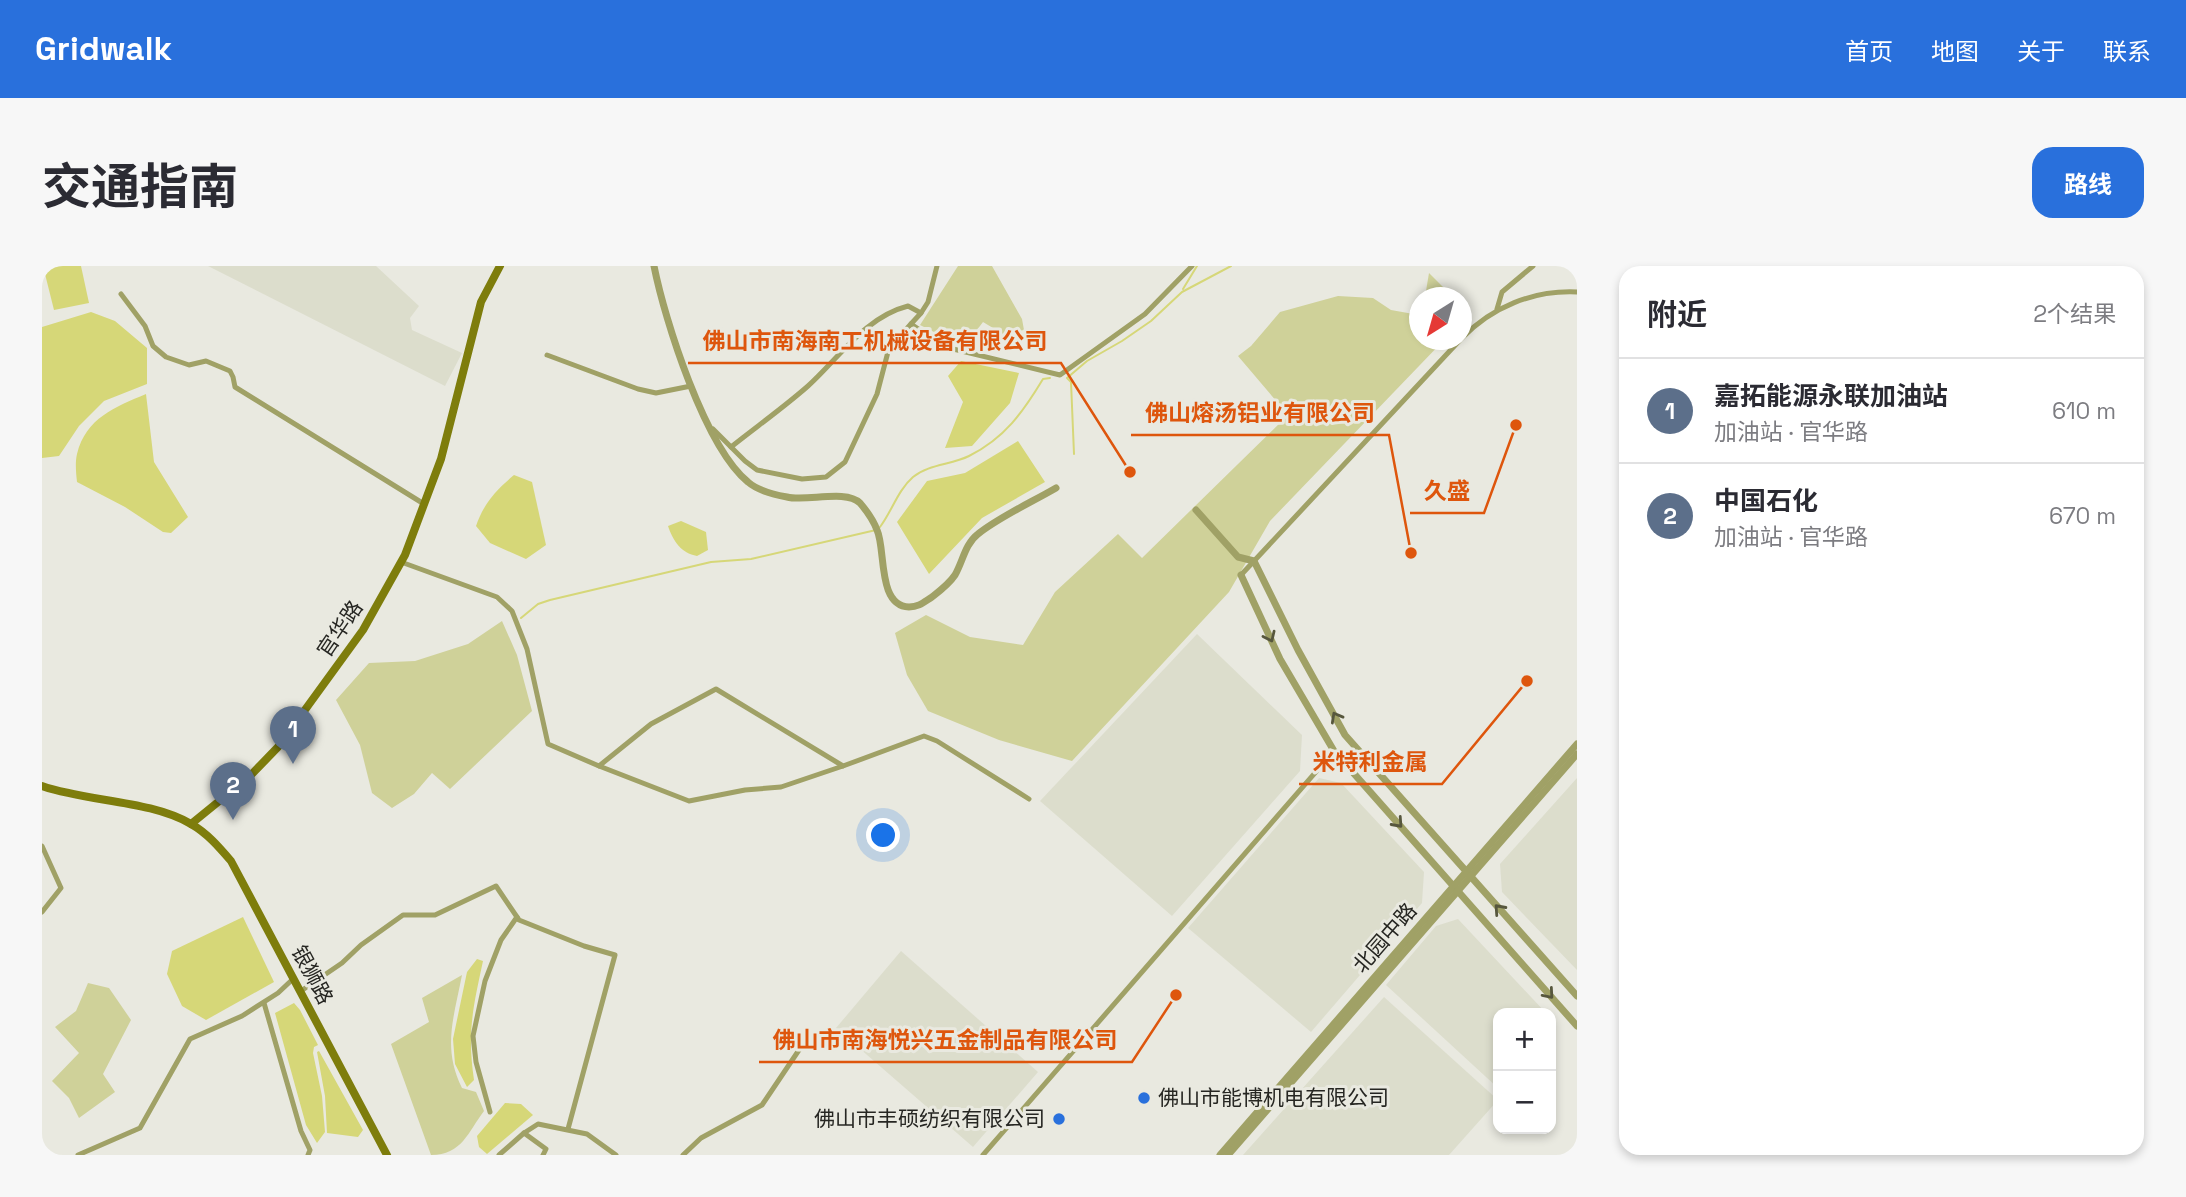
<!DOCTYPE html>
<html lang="zh">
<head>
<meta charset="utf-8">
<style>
  body { margin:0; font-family:"Space Grotesk","Noto Sans SC",sans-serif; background:#f7f7f7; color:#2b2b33 }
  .controls { position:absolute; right:21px; bottom:21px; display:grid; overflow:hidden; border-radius:14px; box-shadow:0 4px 10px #0003 }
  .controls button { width:63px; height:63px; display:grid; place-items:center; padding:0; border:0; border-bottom:2px solid #e1e1e2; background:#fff; color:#2b2b33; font:35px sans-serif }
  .compass { position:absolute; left:1367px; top:21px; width:63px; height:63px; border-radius:50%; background:#fff; box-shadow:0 4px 10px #0003; rotate:217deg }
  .you { position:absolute; left:842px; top:570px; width:24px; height:24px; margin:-18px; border:5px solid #fff; border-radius:50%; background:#1a73e8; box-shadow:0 0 0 10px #1a73e833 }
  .badge { display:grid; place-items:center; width:46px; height:46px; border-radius:50%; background:#2970dc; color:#fff; font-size:23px; font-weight:700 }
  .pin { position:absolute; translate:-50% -58px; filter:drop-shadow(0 2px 4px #0008) }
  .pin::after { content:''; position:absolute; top:37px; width:24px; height:21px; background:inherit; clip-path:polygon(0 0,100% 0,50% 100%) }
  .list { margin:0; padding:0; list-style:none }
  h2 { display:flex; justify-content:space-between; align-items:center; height:91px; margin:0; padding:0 28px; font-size:30px }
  h2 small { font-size:23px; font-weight:400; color:#7c7c81 }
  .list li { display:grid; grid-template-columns:46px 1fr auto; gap:21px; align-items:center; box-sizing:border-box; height:105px; padding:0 28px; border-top:2px solid #e1e1e2 }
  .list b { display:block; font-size:26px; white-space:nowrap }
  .list p { margin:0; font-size:23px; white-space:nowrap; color:#7c7c81 }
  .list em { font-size:23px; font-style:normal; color:#7c7c81 }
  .map { position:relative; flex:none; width:1535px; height:889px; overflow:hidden; border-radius:21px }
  header { display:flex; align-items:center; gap:42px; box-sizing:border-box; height:98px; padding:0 35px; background:#2970dc; color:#fff }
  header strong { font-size:33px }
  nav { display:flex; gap:38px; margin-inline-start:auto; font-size:24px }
  .intro { display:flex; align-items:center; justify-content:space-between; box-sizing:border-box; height:168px; padding:0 42px }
  h1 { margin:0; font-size:49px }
  .button { padding:18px 32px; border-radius:21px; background:#2970dc; color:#fff; font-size:24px; font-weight:700 }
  main { display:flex; gap:42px; padding:0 42px }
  aside { flex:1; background:#fff; border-radius:21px; box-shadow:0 4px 10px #0003 }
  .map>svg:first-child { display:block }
  .built { fill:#dcddcc }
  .green { fill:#cfd199 }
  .water { fill:#d6d778 }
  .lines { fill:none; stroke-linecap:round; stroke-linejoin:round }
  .stream { stroke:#d6d778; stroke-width:2 }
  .minor { stroke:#a0a166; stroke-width:5 }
  .tertiary { stroke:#a0a166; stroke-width:7 }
  .secondary { stroke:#7e7d0c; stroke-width:8 }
  .oneway { stroke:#57573d }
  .poi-dot { fill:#2970dc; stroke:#e9e9e0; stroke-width:2.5 }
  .labels { text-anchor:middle; stroke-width:6; stroke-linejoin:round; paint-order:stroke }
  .street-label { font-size:21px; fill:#262622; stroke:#e9e9e0 }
  .poi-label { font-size:21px; fill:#262622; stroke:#e9e9e0; text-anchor:start }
  .leader { fill:none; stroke:#de560d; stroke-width:2.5 }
  .callout-dot { fill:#de560d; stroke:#e9e9e0; stroke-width:2.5 }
  .callout-label { font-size:23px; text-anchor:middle; font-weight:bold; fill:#de560d; stroke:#e9e9e0; stroke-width:6; stroke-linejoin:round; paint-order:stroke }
</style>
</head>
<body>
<header>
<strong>Gridwalk</strong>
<nav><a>首页</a><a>地图</a><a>关于</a><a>联系</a></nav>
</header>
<div class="intro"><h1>交通指南</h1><a class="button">路线</a></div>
<main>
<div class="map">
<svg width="1535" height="889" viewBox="0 0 1535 889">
  <rect width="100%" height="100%" fill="#e9e9e0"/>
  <g class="built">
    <polygon points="166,0 334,0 377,40 368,52 370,64 420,87 403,120"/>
    <polygon points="1155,368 1260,469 1258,505 1130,650 998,535"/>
    <polygon points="1277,512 1299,517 1382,606 1380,637 1269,766 1146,662"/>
    <polygon points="1535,512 1535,704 1460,626 1458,598"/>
    <polygon points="1416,653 1504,747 1456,747 1456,822 1344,719 1394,660"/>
    <polygon points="859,685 996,806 931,881 794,762"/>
    <polygon points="1342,731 1456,834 1407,889 1201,889"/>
  </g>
  <g class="green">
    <polygon points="916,0 950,0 980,53 982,64 961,68 941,56 922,81 878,59"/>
    <polygon points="1387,7 1411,31 1383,31"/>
    <polygon points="1296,30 1331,32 1349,44 1377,49 1378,74 1402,74 1228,255 1187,326 1030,495 957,474 886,445 865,409 853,367 884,349 928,371 981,379 1013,326 1076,268 1100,292 1246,149 1196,90 1209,80 1238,46"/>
    <polygon points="460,355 475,389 490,445 408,523 390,507 372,528 350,542 330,527 318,479 294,434 327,397 373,395 426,378"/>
    <path d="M420,709C412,751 400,782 420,822L434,826L442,845C426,866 420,889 389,889L349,778L387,756L380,732Z"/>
    <polygon points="46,717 67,722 89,754 61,808 73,826 37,852 27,832 10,815 37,787 13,761 34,745"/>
  </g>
  <g class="water">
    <polygon points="1,0 39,0 47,37 12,44"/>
    <polygon points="49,46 73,55 105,82 105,118 62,135 37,160 17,190 0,192 0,61"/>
    <polygon points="919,95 977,107 968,137 930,180 903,182 921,136 906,110"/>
    <path d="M104,128L112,196L146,251L129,267L121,266L83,241L35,216C34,207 33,196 35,188C44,152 73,141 104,128Z"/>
    <polygon points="976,175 1003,216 940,252 887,308 855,256 885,215 923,207"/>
    <path d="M472,209L490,216L504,279L484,293L448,277L434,260C442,237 454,224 472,209Z"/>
    <path d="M639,255L664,266L666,284L655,290C639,287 631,275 626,260Z"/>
    <polygon points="201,651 232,716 164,754 140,740 125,708 130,685"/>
    <path d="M435,693L441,695C431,742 425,766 432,814L425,821L413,798L411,773L425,706Z"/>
    <polygon points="252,737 258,744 276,779 272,781 271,787 280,830 283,866 275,877 264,859 233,747"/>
    <polygon points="277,785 321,864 316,871 285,867 283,830 275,786"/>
    <polygon points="463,837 479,838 491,849 445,888 437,881 435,870"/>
  </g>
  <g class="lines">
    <g class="stream">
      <polyline points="1141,23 1155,0"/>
      <polyline points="1032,188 1029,116 1025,112 1045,95 1080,75 1109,55 1140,26 1189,0"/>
      <path d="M838,261C850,245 856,224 871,211C887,198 909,199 927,190C963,172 981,146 1001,113L1008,112"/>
      <polyline points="479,352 496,338 508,334 669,296 709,293 834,264"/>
    </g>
    <g class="minor">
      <polyline points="79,28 103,60 111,80 124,91 147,99 164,95 188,105 191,111 193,121 382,238"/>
      <polyline points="1455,43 1460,26 1491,0"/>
      <polyline points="869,58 903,81 1018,109 1103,48 1150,0"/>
      <path d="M1420,72C1450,41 1491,24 1535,26"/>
      <polyline points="505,89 596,123 614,127 649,120"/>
      <polyline points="671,163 703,195 715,204 760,213 784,211 803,196 835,128 847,82 879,47"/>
      <path d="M689,181C714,161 741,142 766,120C797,92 823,51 866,40L879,47L886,36L895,0"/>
      <polyline points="359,296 455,331 470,345 485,383 506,478 557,500 609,458 674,423 801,500 882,470 895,475 987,533"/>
      <polyline points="1199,309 1418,74"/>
      <polyline points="557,500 647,535 703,524 739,521 801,500"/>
      <polyline points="0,580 19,622 0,646"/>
      <polyline points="259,725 300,697 319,679 361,649 393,649 454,620 477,654 542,680 573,689 526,863"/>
      <polyline points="222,737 259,865 268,884 266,889"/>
      <polyline points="448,846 434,796 431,770 443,715 459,674 475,651"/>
      <polyline points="482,867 504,883 501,889"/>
      <polyline points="36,889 98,862 148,773 200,750 236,727 252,712"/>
      <polyline points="457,889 482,867 496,858 545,868 574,889"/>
      <polyline points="641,889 659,872 720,839 761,778"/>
      <polyline points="941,889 1292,485"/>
    </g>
    <g class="tertiary">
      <path d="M612,0C623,55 663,181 706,216C715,224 734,229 745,231C764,236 804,223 818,237C824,244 832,256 835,264C844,283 835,340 867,341C877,341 882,336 890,331C899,324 907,318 913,309C921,295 923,278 936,268C957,251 990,236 1014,222"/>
      <polyline points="1154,244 1196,291 1212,295 1256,384 1303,469 1535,730"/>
      <polyline points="1199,309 1238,393 1292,485 1535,760"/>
      <polyline points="1178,889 1535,478"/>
      <polyline points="1186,889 1535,488"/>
    </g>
    <g class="secondary">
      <path d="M0,520C46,536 108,534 149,558C165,567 177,581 189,595L345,889"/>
      <polyline points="149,558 208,510 236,481 321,364 363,289 399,193 439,36 458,0"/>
    </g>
  </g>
  <defs><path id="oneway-chevron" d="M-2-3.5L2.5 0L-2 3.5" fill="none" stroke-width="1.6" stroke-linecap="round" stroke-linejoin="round" transform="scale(1.75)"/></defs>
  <g class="oneway">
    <use href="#oneway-chevron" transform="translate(1228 371) rotate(65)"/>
    <use href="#oneway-chevron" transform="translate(1294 451) rotate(-119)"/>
    <use href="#oneway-chevron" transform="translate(1356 557) rotate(48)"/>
    <use href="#oneway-chevron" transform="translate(1457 643) rotate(-132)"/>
    <use href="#oneway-chevron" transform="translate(1507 728) rotate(49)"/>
  </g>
  <g class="poi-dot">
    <circle cx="1102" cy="832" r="7"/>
    <circle cx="1017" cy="853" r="7"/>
  </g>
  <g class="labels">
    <g class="street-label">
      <text transform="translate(298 363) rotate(-56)" y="7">官华路</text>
      <text transform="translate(1343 672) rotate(-49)" y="7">北园中路</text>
      <text transform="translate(270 709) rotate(62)" y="7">银狮路</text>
    </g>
    <g class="poi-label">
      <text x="1116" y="839">佛山市能博机电有限公司</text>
      <text x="1003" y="860" text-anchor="end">佛山市丰硕纺织有限公司</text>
    </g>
  </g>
  <path class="leader" d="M1088 206L1019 97H646M1369 287L1347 169H1089M1474 159L1442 247H1368M1485 415L1400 518H1257M1134 729L1090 796H717"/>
  <g class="callout-dot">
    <circle cx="1088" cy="206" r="7"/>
    <circle cx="1369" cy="287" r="7"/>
    <circle cx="1474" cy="159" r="7"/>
    <circle cx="1485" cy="415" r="7"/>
    <circle cx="1134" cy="729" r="7"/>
  </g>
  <g class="callout-label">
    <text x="833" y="83">佛山市南海南工机械设备有限公司</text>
    <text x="1218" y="155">佛山熔汤铝业有限公司</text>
    <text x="1405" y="233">久盛</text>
    <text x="1328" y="504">米特利金属</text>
    <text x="903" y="782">佛山市南海悦兴五金制品有限公司</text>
  </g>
</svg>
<div class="controls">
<button>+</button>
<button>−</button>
</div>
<svg class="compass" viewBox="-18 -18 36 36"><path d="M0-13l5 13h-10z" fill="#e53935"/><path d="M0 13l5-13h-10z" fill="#7c7c81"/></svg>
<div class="you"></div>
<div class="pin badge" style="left:251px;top:498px;background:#5c6f8a">1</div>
<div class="pin badge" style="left:191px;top:554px;background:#5c6f8a">2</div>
</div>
<aside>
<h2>附近<small>2个结果</small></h2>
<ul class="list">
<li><span class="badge" style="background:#5c6f8a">1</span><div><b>嘉拓能源永联加油站</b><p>加油站 · 官华路</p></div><em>610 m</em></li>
<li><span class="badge" style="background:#5c6f8a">2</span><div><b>中国石化</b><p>加油站 · 官华路</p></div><em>670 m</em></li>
</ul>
</aside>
</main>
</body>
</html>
